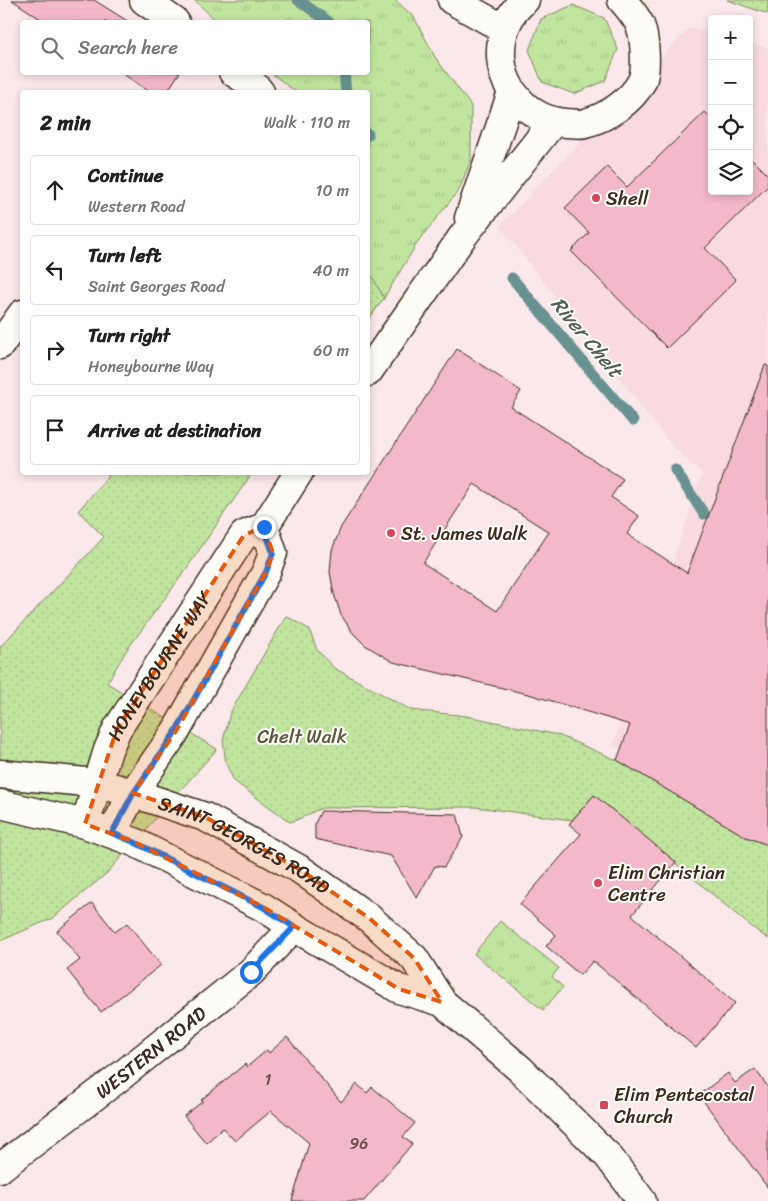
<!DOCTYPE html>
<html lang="en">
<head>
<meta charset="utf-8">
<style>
  body { margin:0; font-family:Sriracha,sans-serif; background:#f2f2f2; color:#202124 }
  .controls { position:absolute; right:15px; top:15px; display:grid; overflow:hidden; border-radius:5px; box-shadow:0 2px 8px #0003 }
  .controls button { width:45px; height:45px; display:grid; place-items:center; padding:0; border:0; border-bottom:1px solid #e0e0e0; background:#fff; color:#202124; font:25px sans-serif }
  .stop { position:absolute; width:15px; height:15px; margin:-11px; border:4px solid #1a73e8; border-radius:50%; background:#fff }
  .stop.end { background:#1a73e8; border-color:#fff; box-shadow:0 1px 5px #0008 }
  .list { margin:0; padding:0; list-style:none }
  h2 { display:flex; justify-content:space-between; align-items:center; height:65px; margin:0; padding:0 20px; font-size:21px }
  h2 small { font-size:16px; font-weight:400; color:#757577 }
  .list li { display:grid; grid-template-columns:32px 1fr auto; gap:15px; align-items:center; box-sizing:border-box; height:70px; margin:0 10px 10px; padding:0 10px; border:1px solid #e0e0e0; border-radius:5px }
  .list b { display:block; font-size:19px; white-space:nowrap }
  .list p { margin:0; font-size:16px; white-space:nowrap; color:#757577 }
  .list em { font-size:16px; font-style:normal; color:#757577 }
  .icon { flex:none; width:28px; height:28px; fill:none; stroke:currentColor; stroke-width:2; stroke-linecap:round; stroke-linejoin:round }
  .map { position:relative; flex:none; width:768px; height:1201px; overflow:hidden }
  .search { position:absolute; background:#fff; box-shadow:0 2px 8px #0003; left:20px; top:20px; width:350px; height:55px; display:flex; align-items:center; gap:12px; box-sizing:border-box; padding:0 18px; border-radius:5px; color:#757577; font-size:19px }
  .panel { position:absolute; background:#fff; box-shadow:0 2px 8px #0003; left:20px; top:90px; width:350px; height:385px; border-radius:5px }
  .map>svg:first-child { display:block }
  .built { fill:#f8dae0 }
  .grass { fill:url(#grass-tufts); stroke:#7e885e }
  .park { fill:url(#park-dots); stroke:#7e885e }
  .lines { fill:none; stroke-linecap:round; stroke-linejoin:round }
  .stream { stroke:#689291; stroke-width:11 }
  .building { fill:#f3b9ca; stroke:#3b2a1e; fill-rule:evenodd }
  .minor-casing { stroke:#3b2a1e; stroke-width:31 }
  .tertiary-casing { stroke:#3b2a1e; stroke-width:31 }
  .minor { stroke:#fdfcf7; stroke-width:28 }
  .tertiary { stroke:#fdfcf7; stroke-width:28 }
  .route { stroke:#1a73e8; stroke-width:6 }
  .marked { fill:#e8590c; fill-opacity:0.2; stroke:#e8590c; stroke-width:4; stroke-dasharray:10 6; stroke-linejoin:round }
  .poi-dot { fill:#d1495b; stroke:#fdfcf7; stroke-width:2 }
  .labels { text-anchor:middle; stroke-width:4; stroke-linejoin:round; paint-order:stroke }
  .number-label { font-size:16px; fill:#694e49 }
  .poi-label { font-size:19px; fill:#3b2a1e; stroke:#fdfcf7; text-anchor:start }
  .street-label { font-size:19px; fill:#3b2a1e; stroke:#fdfcf7 }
  .park-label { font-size:19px; fill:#5c593e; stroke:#fdfcf7 }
  .water-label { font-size:20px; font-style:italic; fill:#525e58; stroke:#fdfcf7 }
</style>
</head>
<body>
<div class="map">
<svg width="768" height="1201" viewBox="0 0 768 1201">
  <defs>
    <pattern id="grass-tufts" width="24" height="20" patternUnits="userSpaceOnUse" patternTransform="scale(1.25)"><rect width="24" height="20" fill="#c1e59f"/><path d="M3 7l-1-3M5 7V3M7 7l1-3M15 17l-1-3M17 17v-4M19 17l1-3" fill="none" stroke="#a7c588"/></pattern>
    <pattern id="park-dots" width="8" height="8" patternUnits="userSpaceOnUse" patternTransform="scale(1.25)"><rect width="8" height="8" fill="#c1e59f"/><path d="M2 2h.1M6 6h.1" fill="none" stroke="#a7c588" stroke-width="1.8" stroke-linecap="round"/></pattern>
  </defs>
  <rect width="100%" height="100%" fill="#fae8ea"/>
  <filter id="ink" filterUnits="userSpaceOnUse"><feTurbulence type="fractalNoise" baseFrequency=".02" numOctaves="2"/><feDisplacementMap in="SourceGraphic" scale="10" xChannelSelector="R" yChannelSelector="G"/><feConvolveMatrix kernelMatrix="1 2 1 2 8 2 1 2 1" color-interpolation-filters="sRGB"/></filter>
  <g filter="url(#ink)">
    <polygon class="built" points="689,28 712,34 712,191 749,191 749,43 768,48 768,816 613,746 702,474 671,444 500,226"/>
    <g class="grass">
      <polygon points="194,0 395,0 414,17 435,57 471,106 471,160 459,190 419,240 384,298 368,320 368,92 296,92 271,73 368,72 368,22 218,22"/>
      <polygon points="573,5 604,18 618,49 605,81 574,94 542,82 529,50 541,19"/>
      <polygon points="500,921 559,968 552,977 563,987 543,1010 474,954"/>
    </g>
    <g class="park">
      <polygon points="727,0 768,0 768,14"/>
      <polygon points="368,269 384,298 368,320"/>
      <polygon points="111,473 252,473 182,575 126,651 107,683 217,749 106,874 53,918 0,941 0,647 104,537 78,511"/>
      <path d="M286,616L309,629L317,650L334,668L411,710L467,716L558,735L617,760L746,837L768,845V939L748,924L594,795L572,820L476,807L322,808C311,812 302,819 290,822L234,781L226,764L223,741L230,713Z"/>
    </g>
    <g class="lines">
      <g class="stream">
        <polyline points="298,0 329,22"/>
        <polyline points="344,72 346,92"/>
        <polyline points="368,134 368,135"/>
        <polyline points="512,278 633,421"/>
        <polyline points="675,470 704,514"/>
      </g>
    </g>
    <g class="building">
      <polygon points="12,0 94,0 129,22 45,22"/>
      <polygon points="120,72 180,72 167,92 150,92"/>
      <polygon points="705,112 712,119 712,191 749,191 749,156 768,175 768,186 705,248 736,280 667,348 571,251 589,233 565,208 607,167 627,187"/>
      <path d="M457,349L521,391L511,407L623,479L611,497L639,516L627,534L687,573L765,365L768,366V845L746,837L617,760L630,725L532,695L393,662L365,645L353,633L341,615L334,594L330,572L332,550L341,527ZM474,484L549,532L497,611L423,563Z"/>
      <polygon points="594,795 676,862 632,915 735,1003 696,1048 593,961 580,975 546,946 556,935 520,904 581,834 569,824"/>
      <polygon points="321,811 457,814 463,837 444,867 435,866 417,898 391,856 315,839 315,823"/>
      <polygon points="92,903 115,932 127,923 161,965 101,1012 67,970 80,960 57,931"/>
      <polygon points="287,1037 341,1102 357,1084 367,1093 372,1087 415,1123 403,1137 412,1144 364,1201 292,1201 309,1143 271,1111 235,1141 223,1128 206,1143 184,1116 203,1101 201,1100 245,1064 247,1067 267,1050 269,1053"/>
      <polygon points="755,1069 768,1087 768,1188 699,1095 728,1073 735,1083"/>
    </g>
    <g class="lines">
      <g class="minor-casing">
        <g id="minor">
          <polyline points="144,0 175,22"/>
          <polyline points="233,72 255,86 260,92"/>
          <polyline points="0,345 22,314"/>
          <path id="s1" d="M0,1168L121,1076L251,972L294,927"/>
        </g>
      </g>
      <g class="tertiary-casing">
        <g id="tertiary">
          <polyline points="452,0 504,29"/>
          <path d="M525,0C508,14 500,35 501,57C503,92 531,121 566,123C572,123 580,125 585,123C606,118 632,101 642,81C647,70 645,37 640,25C636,16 628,7 622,0"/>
          <polyline points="469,218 512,92"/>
          <polyline points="368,372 463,236 553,122"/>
          <path id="s2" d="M0,774L97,783L133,793L205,817L301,870L369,918L414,958L442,1002L520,1069L608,1156L642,1201"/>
          <polyline points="0,804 85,824 134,842 263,907 294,927 399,989 442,1002"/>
          <path id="s3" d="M85,824L108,750L117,729L244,535L264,527L299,472"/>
          <polyline points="112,833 133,793 176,731 266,572 273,553 264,527"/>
        </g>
      </g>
      <use href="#minor" class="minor"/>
      <use href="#tertiary" class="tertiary"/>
    </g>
  </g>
  <g class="lines" filter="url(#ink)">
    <polyline class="route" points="251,972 294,927 263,907 134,842 112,833 133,794 176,731 266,572 273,553 264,527"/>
  </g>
  <path class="marked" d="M264,527L273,553L266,572L176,731L133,793L205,817L301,870L369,918L414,958L442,1002L399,989L263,907L134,842L85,824L117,729L244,535Z"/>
  <g class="poi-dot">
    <circle cx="596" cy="198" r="5"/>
    <circle cx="391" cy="533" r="5"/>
    <circle cx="598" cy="883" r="5"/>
    <rect x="599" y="1100" width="10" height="10" rx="2.5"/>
  </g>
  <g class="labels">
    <g class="number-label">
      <text x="268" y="1085">1</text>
      <text x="359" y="1149">96</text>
    </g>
    <g class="poi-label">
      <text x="606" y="205">Shell</text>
      <text x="401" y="540">St. James Walk</text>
      <text x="608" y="879">Elim Christian<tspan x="608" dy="22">Centre</tspan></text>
      <text x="614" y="1101">Elim Pentecostal<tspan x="614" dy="22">Church</tspan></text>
    </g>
    <g class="street-label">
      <text dy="7" stroke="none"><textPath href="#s3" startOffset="176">HONEYBOURNE WAY</textPath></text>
      <text dy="7" stroke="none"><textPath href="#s2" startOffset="258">SAINT GEORGES ROAD</textPath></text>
      <text dy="7" stroke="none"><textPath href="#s1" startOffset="190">WESTERN ROAD</textPath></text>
    </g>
    <g class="park-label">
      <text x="302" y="743">Chelt Walk</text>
    </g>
    <g class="water-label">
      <text transform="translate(587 337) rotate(50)" y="7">River Chelt</text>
    </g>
  </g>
</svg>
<div class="controls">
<button>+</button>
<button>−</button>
<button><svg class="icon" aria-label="locate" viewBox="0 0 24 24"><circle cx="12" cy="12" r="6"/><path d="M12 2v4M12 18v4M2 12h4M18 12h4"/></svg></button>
<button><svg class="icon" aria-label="layers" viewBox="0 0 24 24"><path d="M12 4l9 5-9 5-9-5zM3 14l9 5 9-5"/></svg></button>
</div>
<div class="stop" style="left:251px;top:972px"></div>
<div class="stop end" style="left:264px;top:527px"></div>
<div class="search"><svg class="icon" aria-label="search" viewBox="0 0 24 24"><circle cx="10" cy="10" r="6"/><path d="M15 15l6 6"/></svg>Search here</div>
<section class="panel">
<h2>2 min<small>Walk · 110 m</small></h2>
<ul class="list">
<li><svg class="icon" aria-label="ahead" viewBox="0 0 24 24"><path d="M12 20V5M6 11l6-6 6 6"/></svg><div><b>Continue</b><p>Western Road</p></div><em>10 m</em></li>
<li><svg class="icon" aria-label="left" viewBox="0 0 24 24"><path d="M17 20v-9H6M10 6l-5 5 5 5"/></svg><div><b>Turn left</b><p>Saint Georges Road</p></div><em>40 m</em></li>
<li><svg class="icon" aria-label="right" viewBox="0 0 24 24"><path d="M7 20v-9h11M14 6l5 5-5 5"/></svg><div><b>Turn right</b><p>Honeybourne Way</p></div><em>60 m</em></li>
<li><svg class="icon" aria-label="arrive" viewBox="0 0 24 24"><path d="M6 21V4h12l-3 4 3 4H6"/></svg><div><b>Arrive at destination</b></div></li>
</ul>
</section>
</div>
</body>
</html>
